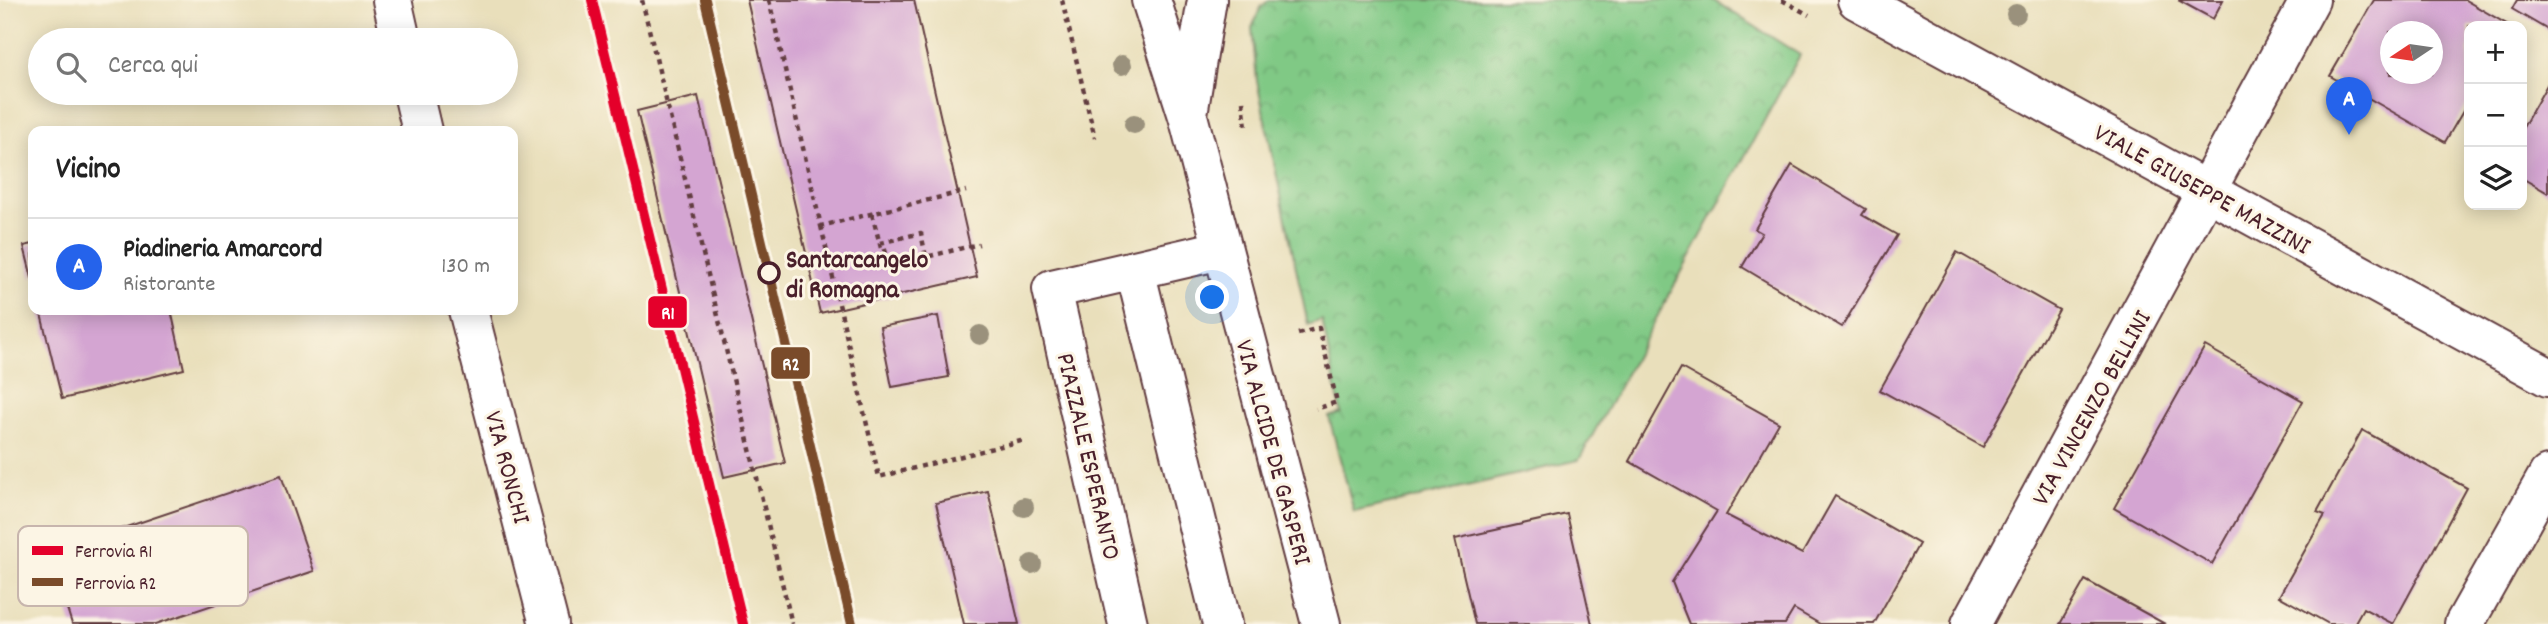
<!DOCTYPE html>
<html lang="it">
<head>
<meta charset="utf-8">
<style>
  body { margin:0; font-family:Dekko,sans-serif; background:#f6f6f6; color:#222 }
  .controls { position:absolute; right:21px; top:21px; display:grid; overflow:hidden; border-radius:14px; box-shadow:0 4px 18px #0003 }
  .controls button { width:63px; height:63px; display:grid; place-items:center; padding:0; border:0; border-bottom:2px solid #e0e0e0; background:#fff; color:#222; font:35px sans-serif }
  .compass { position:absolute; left:2380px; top:21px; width:63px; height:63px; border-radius:50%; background:#fff; box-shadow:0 4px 18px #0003; rotate:257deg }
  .you { position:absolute; left:1213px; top:298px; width:24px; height:24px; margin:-18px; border:5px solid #fff; border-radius:50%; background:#1a73e8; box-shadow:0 0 0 10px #1a73e833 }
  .badge { display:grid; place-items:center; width:46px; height:46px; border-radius:50%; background:#2563eb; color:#fff; font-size:23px; font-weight:700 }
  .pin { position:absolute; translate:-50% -58px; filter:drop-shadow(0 2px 4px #0008) }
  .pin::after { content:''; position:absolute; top:37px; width:24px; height:21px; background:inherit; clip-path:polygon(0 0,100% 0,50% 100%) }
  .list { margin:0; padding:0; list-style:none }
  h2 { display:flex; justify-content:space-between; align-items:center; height:91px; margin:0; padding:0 28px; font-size:30px }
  h2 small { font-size:23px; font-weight:400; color:#767676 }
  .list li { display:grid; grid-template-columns:46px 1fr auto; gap:21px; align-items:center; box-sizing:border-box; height:98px; padding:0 28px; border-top:2px solid #e0e0e0 }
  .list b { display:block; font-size:26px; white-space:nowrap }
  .list p { margin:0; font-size:23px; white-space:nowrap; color:#767676 }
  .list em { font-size:23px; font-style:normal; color:#767676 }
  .icon { flex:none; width:38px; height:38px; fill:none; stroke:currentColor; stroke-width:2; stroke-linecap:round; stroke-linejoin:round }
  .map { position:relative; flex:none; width:2548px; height:624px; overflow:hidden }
  .search { position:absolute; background:#fff; box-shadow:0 4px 18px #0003; left:28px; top:28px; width:490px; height:77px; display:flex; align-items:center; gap:18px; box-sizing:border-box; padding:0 24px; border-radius:38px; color:#767676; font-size:26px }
  .panel { position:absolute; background:#fff; box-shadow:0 4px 18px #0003; left:28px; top:126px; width:490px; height:189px; border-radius:14px }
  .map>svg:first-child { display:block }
  .park { fill:url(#park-crowns); stroke:#657458; stroke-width:2 }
  .building { fill:#d4a5d2; fill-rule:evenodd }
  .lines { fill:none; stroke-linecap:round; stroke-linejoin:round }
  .minor-casing { stroke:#623c41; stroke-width:42 }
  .path { stroke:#623c41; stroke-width:4.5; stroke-dasharray:5 5; stroke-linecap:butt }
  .minor { stroke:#fff; stroke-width:38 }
  .rail-1-casing { stroke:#fcf5e5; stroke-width:16 }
  .rail-2-casing { stroke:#fcf5e5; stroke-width:16 }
  .rail-1 { stroke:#e4002b; stroke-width:10 }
  .rail-2 { stroke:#7a4b2a; stroke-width:10 }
  .tree { fill:#9a917b }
  .stop-dot { fill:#fcf5e5; stroke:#4a1f2b; stroke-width:3.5 }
  .labels { text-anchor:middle; stroke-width:6; stroke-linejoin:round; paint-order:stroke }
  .street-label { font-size:26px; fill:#4a1f2b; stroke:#fcf5e5 }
  .stop-label { font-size:26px; font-weight:bold; fill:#4a1f2b; stroke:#fcf5e5; text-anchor:start }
  .key { fill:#fcf5e5; stroke:#c7b5ad; stroke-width:2 }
  .key-label { font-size:19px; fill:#4a1f2b }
  .line-badge { stroke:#fcf5e5; stroke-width:2.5 }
  .badge-label { font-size:19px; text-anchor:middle; font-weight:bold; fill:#fff }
</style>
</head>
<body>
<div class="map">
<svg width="2548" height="624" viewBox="0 0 2548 624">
  <defs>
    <pattern id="park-crowns" width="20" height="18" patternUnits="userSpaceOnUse" patternTransform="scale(1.75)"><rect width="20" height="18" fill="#80c985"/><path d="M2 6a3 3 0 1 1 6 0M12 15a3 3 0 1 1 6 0" fill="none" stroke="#70ac73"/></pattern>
  </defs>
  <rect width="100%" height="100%" fill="#fcf5e5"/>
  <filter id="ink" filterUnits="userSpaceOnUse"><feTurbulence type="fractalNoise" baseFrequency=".0143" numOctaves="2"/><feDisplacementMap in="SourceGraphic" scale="14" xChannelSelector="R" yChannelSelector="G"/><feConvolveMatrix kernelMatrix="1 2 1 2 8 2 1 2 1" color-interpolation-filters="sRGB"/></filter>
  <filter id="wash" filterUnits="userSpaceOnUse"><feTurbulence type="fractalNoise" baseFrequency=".00686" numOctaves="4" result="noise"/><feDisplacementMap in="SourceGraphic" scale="28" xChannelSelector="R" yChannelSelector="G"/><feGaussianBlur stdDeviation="1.57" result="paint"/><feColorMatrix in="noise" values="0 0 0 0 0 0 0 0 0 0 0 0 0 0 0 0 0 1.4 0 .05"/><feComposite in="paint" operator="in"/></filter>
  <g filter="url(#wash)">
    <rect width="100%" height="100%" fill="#e9dfbb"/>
    <polygon class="park" points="1269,0 1713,0 1800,55 1579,460 1354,512 1329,417 1341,413 1322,320 1308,325 1257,81 1252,28 1261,7"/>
    <g id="blocks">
      <g class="building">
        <polygon points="747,0 914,0 977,277 820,313"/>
        <polygon points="2178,0 2223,0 2213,19"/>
        <path d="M2374,0H2465L2510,26H2469V101L2445,142L2330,76ZM2390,32H2432V74H2390Z"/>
        <polygon points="2517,0 2548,0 2548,30 2512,9"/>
        <polygon points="2548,83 2548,193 2522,178 2522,129"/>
        <polygon points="698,96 785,463 724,477 637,111"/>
        <polygon points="1792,165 1866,209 1862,215 1897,235 1842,327 1742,267 1762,233 1755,229"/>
        <polygon points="33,244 33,278 32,278 24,246"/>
        <polygon points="1957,252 2059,310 1983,447 1880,390"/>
        <polygon points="40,310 171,310 184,369 62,399"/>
        <polygon points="938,316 949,377 892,387 880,327"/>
        <polygon points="2205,346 2303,401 2212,564 2114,508"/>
        <polygon points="1681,368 1779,423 1726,515 1802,554 1835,496 1919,544 1874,624 1820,624 1794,609 1785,624 1689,624 1672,582 1717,511 1629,461"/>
        <polygon points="2362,430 2467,488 2393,624 2363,608 2354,624 2329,624 2279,596 2325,515 2317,512"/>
        <polygon points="281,475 314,571 156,624 72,624 49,553"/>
        <polygon points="988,491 1019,624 964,624 936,503"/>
        <polygon points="1567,514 1592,624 1475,624 1455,539"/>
        <polygon points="2085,580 2165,624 2060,624"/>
      </g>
    </g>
  </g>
  <g filter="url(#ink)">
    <use href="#blocks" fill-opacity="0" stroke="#623c41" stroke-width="2"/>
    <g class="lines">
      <g class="minor-casing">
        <g id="minor">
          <polyline points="392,0 401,40"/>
          <polyline points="1151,0 1188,116 1321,624"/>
          <polyline points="1857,0 2548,377"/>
          <polyline points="413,93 422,131"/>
          <polyline points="1188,114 1207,0"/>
          <polyline points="1135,270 1222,624"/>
          <polyline points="468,310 549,624"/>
          <polyline points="1128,624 1052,289 1221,250"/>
          <polyline points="1971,624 2310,0"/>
          <polyline points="2464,624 2548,475"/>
        </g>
      </g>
      <g class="path">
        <polyline points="642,0 792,624"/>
        <polyline points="769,0 821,226 966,191"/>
        <polyline points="1062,0 1095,138"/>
        <polyline points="1782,0 1809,15"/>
        <polyline points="1243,101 1246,127"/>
        <polyline points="872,214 882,252 889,250"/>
        <polyline points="821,226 879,477 1025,440"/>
        <polyline points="880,243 921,233 926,257 979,244"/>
        <polyline points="1298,334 1319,328 1337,402 1316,409"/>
      </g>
      <use href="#minor" class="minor"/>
      <g class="rail-1-casing">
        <polyline id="rail-1" points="592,0 743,624"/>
      </g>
      <g class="rail-2-casing">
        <polyline id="rail-2" points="705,0 852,624"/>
      </g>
      <use href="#rail-1" class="rail-1"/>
      <use href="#rail-2" class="rail-2"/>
    </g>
    <g class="tree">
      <circle cx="2016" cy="14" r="10"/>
      <circle cx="1122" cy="65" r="10"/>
      <circle cx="1134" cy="124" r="10"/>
      <circle cx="980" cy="335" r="10"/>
      <circle cx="1024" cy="507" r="10"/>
      <circle cx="1032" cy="564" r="10"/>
    </g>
  </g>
  <circle class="stop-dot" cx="769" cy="273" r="10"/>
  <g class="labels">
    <g class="street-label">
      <text transform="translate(2203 188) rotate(29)" y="9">VIALE GIUSEPPE MAZZINI</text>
      <text transform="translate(2090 407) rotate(-61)" y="9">VIA VINCENZO BELLINI</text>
      <text transform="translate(1275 452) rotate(75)" y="9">VIA ALCIDE DE GASPERI</text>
      <text transform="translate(1090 456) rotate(77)" y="9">PIAZZALE ESPERANTO</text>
      <text transform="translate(509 467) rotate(75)" y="9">VIA RONCHI</text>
    </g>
    <g class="stop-label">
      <text x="786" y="267">Santarcangelo<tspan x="786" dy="30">di Romagna</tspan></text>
    </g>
  </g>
  <rect x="18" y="526" width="230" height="80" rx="10" class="key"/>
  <rect x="32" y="546" width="31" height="9" fill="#e4002b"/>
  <rect x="32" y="578" width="31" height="8" fill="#7a4b2a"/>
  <g class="key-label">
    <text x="75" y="557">Ferrovia R1</text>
    <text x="75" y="589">Ferrovia R2</text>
  </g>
  <g class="line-badge">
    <rect x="647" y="295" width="41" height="34" rx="7" fill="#e4002b"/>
    <rect x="770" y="346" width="41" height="34" rx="7" fill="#7a4b2a"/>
  </g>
  <g class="badge-label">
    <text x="668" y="319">R1</text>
    <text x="791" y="370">R2</text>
  </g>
</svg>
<div class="controls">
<button>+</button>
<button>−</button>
<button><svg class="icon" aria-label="layers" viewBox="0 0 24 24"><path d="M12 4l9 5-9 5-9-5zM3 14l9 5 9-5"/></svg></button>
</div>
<svg class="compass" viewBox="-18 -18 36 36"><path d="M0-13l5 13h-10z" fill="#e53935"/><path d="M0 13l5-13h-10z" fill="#767676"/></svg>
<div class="you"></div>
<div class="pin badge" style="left:2349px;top:135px">A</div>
<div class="search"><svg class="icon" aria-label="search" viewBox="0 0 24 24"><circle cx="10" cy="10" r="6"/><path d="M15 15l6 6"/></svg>Cerca qui</div>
<section class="panel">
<h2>Vicino<small></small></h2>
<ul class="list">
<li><span class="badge">A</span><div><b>Piadineria Amarcord</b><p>Ristorante</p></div><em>130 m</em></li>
</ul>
</section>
</div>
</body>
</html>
